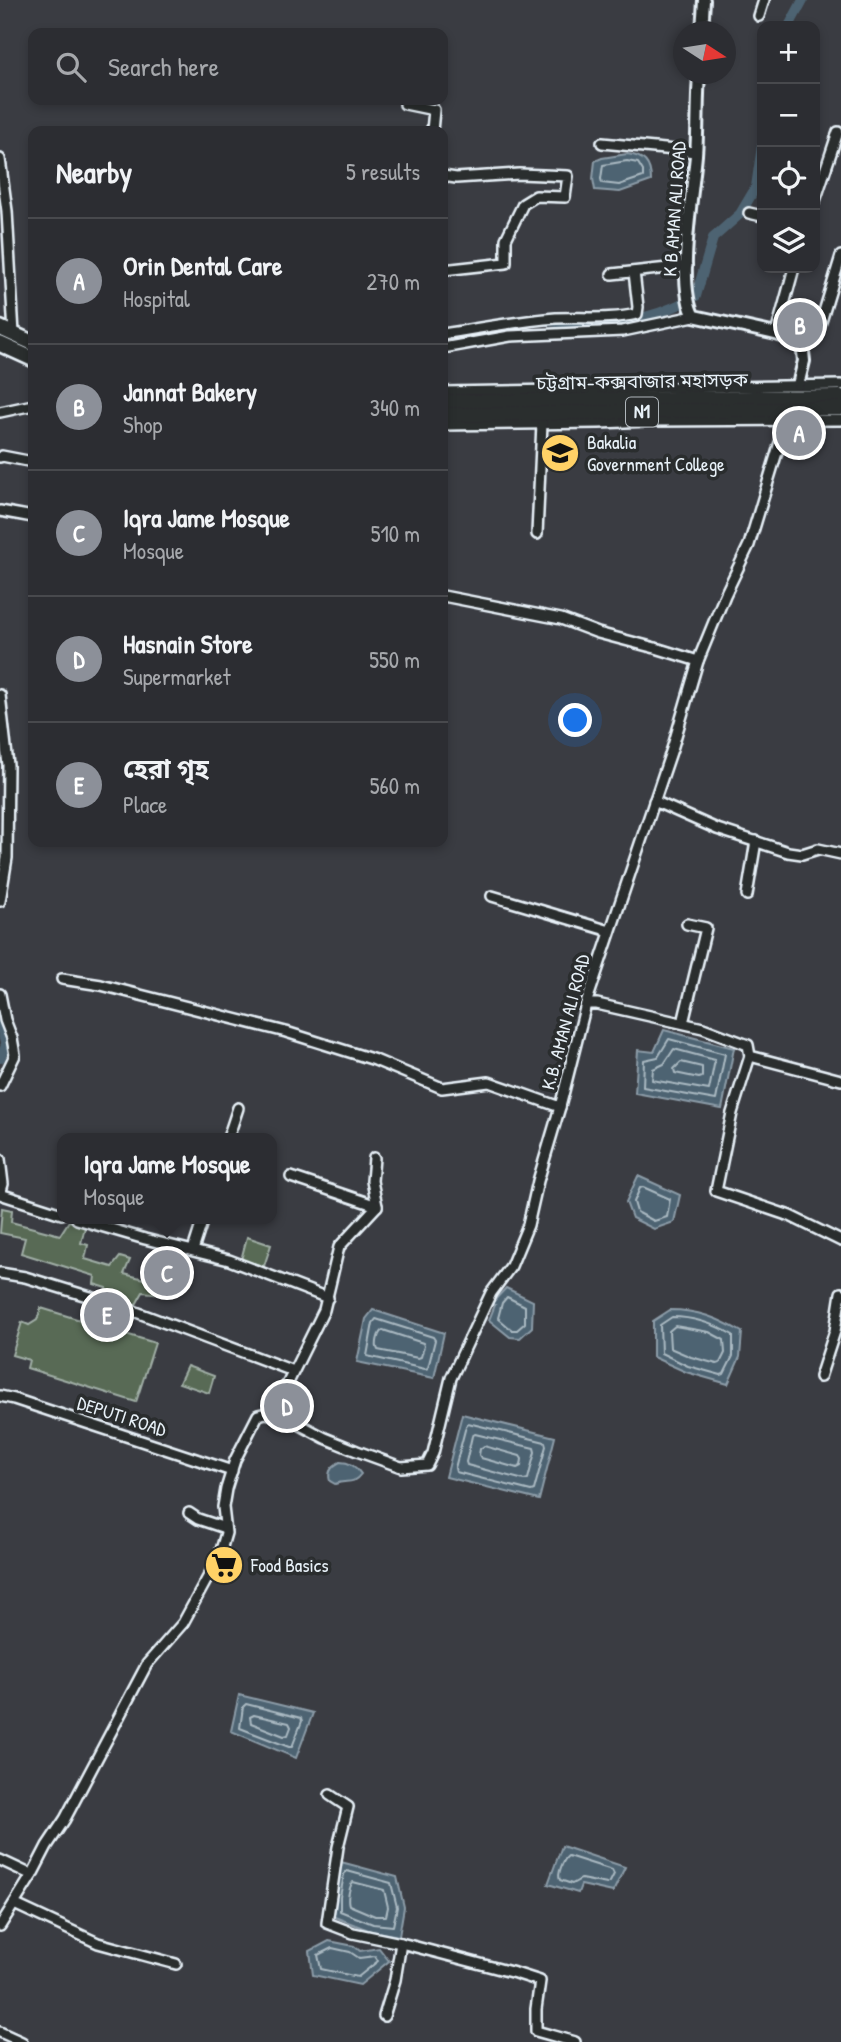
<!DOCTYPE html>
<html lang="en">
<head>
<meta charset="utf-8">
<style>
  body { margin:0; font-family:"Patrick Hand","Noto Sans Bengali",sans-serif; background:#34353a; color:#f1f3f6 }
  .controls { position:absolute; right:21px; top:21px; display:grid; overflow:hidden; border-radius:14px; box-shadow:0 4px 10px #0003 }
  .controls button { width:63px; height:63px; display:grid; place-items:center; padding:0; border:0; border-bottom:2px solid #48494d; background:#2c2d32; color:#f1f3f6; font:35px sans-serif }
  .compass { position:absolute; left:673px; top:21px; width:63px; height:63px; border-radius:50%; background:#2c2d32; box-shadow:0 4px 10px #0003; rotate:102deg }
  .you { position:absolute; left:576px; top:721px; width:24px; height:24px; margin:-18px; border:5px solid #fff; border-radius:50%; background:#1a73e8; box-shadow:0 0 0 10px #1a73e833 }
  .badge { display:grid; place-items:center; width:46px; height:46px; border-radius:50%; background:#8c9099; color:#fff; font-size:23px; font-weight:700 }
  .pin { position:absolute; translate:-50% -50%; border:4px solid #fff; box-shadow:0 2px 7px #0006 }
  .popup { position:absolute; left:57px; top:1133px; width:220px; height:91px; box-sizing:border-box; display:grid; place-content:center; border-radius:14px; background:#2c2d32; filter:drop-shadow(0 2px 5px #0005); font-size:23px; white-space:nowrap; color:#a6a8ac }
  .popup b { font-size:26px; color:#f1f3f6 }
  .popup::after { content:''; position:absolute; left:50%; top:100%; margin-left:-14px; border:14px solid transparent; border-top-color:#2c2d32 }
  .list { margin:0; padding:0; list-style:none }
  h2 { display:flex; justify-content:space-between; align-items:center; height:91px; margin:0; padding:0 28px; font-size:30px }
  h2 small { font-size:23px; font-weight:400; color:#a6a8ac }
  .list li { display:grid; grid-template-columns:46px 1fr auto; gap:21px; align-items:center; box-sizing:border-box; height:126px; padding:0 28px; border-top:2px solid #48494d }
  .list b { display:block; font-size:26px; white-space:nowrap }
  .list p { margin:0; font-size:23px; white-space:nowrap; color:#a6a8ac }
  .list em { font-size:23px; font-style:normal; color:#a6a8ac }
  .icon { flex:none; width:38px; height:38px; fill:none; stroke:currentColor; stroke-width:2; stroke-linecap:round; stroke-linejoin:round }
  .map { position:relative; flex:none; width:841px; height:2042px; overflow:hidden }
  .search { position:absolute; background:#2c2d32; box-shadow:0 4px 10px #0003; left:28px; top:28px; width:420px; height:77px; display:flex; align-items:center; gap:18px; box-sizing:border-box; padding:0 24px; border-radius:14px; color:#a6a8ac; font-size:26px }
  .panel { position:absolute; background:#2c2d32; box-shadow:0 4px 10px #0003; left:28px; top:126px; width:420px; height:721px; border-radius:14px }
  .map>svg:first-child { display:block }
  .green { fill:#596b55; stroke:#a0aea6; stroke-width:2 }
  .water { fill:#4e6472; stroke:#8c9ca8; stroke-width:2 }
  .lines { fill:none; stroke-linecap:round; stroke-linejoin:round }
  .shore { stroke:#aab9c2; stroke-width:2 }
  .canal { stroke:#4e6472; stroke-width:10 }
  .minor-casing { stroke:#e8f1f8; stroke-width:14 }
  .tertiary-casing { stroke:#e8f1f8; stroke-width:16 }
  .trunk-casing { stroke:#e8f1f8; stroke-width:19 }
  .minor { stroke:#2a2d2e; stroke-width:9 }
  .tertiary { stroke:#2a2d2e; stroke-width:10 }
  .trunk { stroke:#2a2d2e; stroke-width:14 }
  .labels { text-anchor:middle; stroke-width:7; stroke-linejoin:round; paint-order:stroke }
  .shield { fill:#2a2d2e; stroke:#afb6bb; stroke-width:2 }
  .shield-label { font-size:18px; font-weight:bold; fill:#e8f1f8 }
  .street-label { font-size:19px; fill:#e8f1f8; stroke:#2a2d2e }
  .poi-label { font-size:19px; fill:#e8f1f8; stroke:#2a2d2e; text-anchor:start }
</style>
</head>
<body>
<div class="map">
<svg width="841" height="2042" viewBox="0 0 841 2042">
  <rect width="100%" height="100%" fill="#3a3c42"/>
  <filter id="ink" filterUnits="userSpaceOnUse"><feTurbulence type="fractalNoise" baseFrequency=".0143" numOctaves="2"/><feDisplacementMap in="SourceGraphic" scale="14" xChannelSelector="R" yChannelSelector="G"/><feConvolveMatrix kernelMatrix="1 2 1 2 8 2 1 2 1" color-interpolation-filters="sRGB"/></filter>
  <g filter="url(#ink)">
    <g class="green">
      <polygon points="2,1208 12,1210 11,1222 60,1235 69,1221 85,1227 81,1243 88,1245 85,1259 112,1267 120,1257 130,1260 124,1274 149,1280 148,1284 162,1289 160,1294 143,1292 134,1308 106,1300 107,1288 94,1284 95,1276 21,1253 25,1238 0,1233"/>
      <polygon points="247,1237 271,1245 264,1266 241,1260"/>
      <polygon points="41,1308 155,1343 136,1402 27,1368 29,1360 12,1355 22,1322 29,1325 37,1320"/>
      <polygon points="187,1366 214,1376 209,1393 179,1383"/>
    </g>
    <g class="water">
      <path d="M627,154C644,156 651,163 651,181L620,192L595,190L593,179L595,161L602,158Z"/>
      <polygon points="664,1030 734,1048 722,1109 635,1093 638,1050 654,1052"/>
      <polygon points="638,1176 680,1195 674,1222 654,1229 632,1218 626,1202"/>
      <polygon points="506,1288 533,1301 532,1327 520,1338 510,1337 489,1320 495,1305 490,1305"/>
      <polygon points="373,1310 444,1333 434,1378 357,1362 366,1319"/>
      <path d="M670,1310C698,1310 717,1318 742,1332L740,1357L728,1384L686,1372L653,1357V1321Z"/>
      <polygon points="462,1414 555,1437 539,1500 446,1477"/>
      <path d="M340,1462C350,1462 356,1466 361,1474C352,1486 347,1479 335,1484L330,1481C327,1472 332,1466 340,1462Z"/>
      <polygon points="239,1695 313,1713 296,1758 231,1731"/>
      <polygon points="562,1846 625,1867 613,1892 581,1885 578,1893 548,1884"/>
      <polygon points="341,1862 397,1877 404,1907 399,1936 371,1931 332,1916 339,1865"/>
      <polygon points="329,1941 354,1946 360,1951 379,1948 389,1961 360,1985 313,1975 310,1951"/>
    </g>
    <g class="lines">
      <g class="shore">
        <polygon points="627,161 638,163 643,171 643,177 619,185 602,183 601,179 603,165"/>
        <polygon points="669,1039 725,1054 716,1100 643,1087 644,1060 658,1057"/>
        <polygon points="674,1049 715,1060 709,1090 652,1080 653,1069 664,1064"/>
        <polygon points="681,1062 702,1067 702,1077 699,1078 675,1073 674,1069"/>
        <polygon points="643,1187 670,1199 667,1217 654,1221 637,1212 634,1202 640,1188"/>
        <polygon points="507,1297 525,1306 525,1323 517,1330 512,1330 498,1318 502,1303"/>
        <path d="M672,1317C695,1317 714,1324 733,1335V1356L724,1374L721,1375L688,1366L661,1353L660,1325Z"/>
        <polygon points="376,1319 433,1337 435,1340 428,1368 425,1369 367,1356 373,1323"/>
        <polygon points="675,1326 709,1332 724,1340 725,1353 720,1363 717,1364 691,1357 670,1348 669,1331"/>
        <path d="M383,1330L423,1343L424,1346L421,1357L418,1358L378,1350C375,1345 378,1332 383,1330Z"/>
        <polygon points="468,1423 545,1442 546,1446 534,1490 531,1491 456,1472 455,1468 466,1426"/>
        <polygon points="475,1434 534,1448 535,1452 528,1479 524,1480 467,1465 466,1462 472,1436"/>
        <polygon points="484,1446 520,1456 522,1459 521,1466 517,1468 481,1458 479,1455 480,1449"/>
        <polygon points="246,1704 301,1718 302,1721 292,1747 289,1747 240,1728 243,1707"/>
        <polygon points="254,1715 289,1723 291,1727 288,1735 284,1736 251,1723 250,1717"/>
        <path d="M568,1856L612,1870L614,1874L610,1882L607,1884L581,1879L572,1884L560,1880C557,1874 563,1860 568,1856Z"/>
        <polygon points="347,1871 391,1883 397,1907 393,1926 373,1924 340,1911 340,1897 344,1874"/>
        <path d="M353,1882L384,1890L388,1907L386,1916H375L349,1905C347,1899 349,1887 353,1882Z"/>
        <polygon points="332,1948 350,1952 359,1958 375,1956 378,1961 358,1977 321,1969 318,1955"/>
      </g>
      <g class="canal">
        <polyline points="789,26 803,0"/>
        <path d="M547,321C563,322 580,325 596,324C630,324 666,313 696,296L713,238L740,214L756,187L762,146"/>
        <polyline points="0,1025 6,1046 0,1058"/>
      </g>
      <g class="minor-casing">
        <g id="minor">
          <polyline points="759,16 764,0"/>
          <polyline points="405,100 405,104 434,110 432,131"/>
          <polyline points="602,143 696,152"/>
          <polyline points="0,159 7,211 14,334"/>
          <polyline points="443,176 456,178 519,174 568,176 565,197 536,196 523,204 506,239 506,263 443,270"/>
          <polyline points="815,201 838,132"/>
          <polyline points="749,213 762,216"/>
          <polyline points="612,274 687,266"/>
          <path d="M443,334C480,328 518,321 556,318C583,317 610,320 637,314L638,307L634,272"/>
          <polyline points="776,334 794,268"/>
          <polyline points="802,343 820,325 841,256"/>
          <polyline points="443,348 510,336 623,331 694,316"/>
          <polyline points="443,392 841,385"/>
          <polyline points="0,412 33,405"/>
          <polyline points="443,425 599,423 650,421 841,420"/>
          <polyline points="0,457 2,456 33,462"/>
          <polyline points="0,511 33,517"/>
          <polyline points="537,534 542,423"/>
          <polyline points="443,596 561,619 598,633 659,649 698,661"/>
          <polyline points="0,695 8,765 7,858 0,901"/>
          <polyline points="654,801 717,829 788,852 802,854 818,849 841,854"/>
          <polyline points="747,895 756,841"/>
          <polyline points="492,896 610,931"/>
          <polyline points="62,979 101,985 286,1032 375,1060 442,1088 489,1082 560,1107"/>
          <polyline points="0,994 5,1020 12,1038 15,1055 0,1086"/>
          <polyline points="586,1004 597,1004 703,1028 748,1045 750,1056 841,1080"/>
          <polyline points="683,1023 706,928 687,924"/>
          <polyline points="750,1056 732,1113 716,1191 790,1216 841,1241"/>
          <polyline points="228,1138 238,1108"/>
          <polyline points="374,1158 372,1181 377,1206"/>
          <polyline points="0,1159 3,1184 0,1194"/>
          <polyline points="3,1195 62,1214"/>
          <polyline points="77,1219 145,1239 229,1260 328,1298"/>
          <polyline points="193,1250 203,1219"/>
          <polyline points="0,1273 25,1277 123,1307 293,1371"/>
          <polyline points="820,1377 835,1331 841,1293"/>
          <polyline points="0,1396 14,1399 232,1471"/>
          <polyline points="267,1413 295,1422 325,1438 357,1451 401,1467 427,1465 433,1453 451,1378 491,1293 511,1266 528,1225 538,1181 560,1107 586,1004 673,746 698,661 725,595 749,545 781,439 783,421 786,415"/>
          <polyline points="189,1513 198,1519 225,1528"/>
          <polyline points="330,1795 348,1807 338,1847 327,1923 353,1933 401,1943 395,1980 384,2016"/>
          <polyline points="0,1860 32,1875 0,1926"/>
          <polyline points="32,1875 47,1846 65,1819 147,1664 183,1623 219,1557 226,1533 223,1507 226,1489 235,1460 258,1415 274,1411 324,1310 339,1247 377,1206 291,1177"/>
          <polyline points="14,1904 98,1943 176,1964"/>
          <polyline points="401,1943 515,1973 540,1981 536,2009 536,2031 575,2042"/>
          <polyline points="0,2032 22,2042"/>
        </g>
      </g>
      <g class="tertiary-casing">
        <g id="tertiary">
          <polyline points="702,32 704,0"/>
          <path d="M699,74C697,101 698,128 696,155C693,192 676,286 694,316L776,334L802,343L804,361L798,385"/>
        </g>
      </g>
      <g class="trunk-casing">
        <g id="trunk">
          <polyline points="0,328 33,343"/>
          <polyline points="0,344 33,359"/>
          <polyline points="443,402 841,397"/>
          <polyline points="443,415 841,408"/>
        </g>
      </g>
      <use href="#minor" class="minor"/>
      <use href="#tertiary" class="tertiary"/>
      <use href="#trunk" class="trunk"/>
    </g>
  </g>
  <defs>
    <g id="university-disc" transform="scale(2.0125)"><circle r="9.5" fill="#ffd166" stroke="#2a2d2e"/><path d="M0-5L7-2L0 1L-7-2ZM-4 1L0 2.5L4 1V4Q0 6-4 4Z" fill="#111"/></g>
    <g id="supermarket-disc" transform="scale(2.0125)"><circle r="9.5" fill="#ffd166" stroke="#2a2d2e"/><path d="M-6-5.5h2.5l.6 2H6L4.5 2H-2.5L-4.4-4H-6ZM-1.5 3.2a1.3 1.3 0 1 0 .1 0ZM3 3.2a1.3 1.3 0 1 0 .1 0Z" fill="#111"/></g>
  </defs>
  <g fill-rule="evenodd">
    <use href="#university-disc" x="560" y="453"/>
    <use href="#supermarket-disc" x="224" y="1565"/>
  </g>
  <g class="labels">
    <rect class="shield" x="626" y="397.5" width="32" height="29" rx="5"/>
    <g class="shield-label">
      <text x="642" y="418">N1</text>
    </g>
    <g class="street-label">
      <text transform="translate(674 209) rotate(-86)" y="7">K B AMAN ALI ROAD</text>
      <text transform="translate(642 381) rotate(-1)" y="7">চট্টগ্রাম-কক্সবাজার মহাসড়ক</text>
      <text transform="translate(565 1022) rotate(-75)" y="7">K.B. AMAN ALI ROAD</text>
      <text transform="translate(122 1416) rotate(18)" y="7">DEPUTI ROAD</text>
    </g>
    <g class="poi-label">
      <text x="587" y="449">Bakalia<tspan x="587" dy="22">Government College</tspan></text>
      <text x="251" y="1572">Food Basics</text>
    </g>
  </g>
</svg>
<div class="controls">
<button>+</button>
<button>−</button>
<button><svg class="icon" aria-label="locate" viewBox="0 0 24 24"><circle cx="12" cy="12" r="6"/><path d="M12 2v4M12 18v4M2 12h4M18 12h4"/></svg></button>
<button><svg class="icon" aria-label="layers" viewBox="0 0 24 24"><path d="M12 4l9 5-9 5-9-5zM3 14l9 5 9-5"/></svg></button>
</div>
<svg class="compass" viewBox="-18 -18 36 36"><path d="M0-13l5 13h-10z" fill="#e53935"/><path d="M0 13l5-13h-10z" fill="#a6a8ac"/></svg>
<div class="you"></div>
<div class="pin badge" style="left:799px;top:433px">A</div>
<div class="pin badge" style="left:800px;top:325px">B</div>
<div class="pin badge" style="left:167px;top:1273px">C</div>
<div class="popup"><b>Iqra Jame Mosque</b>Mosque</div>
<div class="pin badge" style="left:287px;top:1406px">D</div>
<div class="pin badge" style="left:107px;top:1315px">E</div>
<div class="search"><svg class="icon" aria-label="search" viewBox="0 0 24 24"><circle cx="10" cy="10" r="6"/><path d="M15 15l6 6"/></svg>Search here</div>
<section class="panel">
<h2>Nearby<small>5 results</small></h2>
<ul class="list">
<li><span class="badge">A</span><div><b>Orin Dental Care</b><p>Hospital</p></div><em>270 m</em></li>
<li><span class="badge">B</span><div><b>Jannat Bakery</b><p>Shop</p></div><em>340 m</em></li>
<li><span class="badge">C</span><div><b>Iqra Jame Mosque</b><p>Mosque</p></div><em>510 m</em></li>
<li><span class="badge">D</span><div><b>Hasnain Store</b><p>Supermarket</p></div><em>550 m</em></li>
<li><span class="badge">E</span><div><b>হেরা গৃহ</b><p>Place</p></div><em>560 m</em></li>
</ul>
</section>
</div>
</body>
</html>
